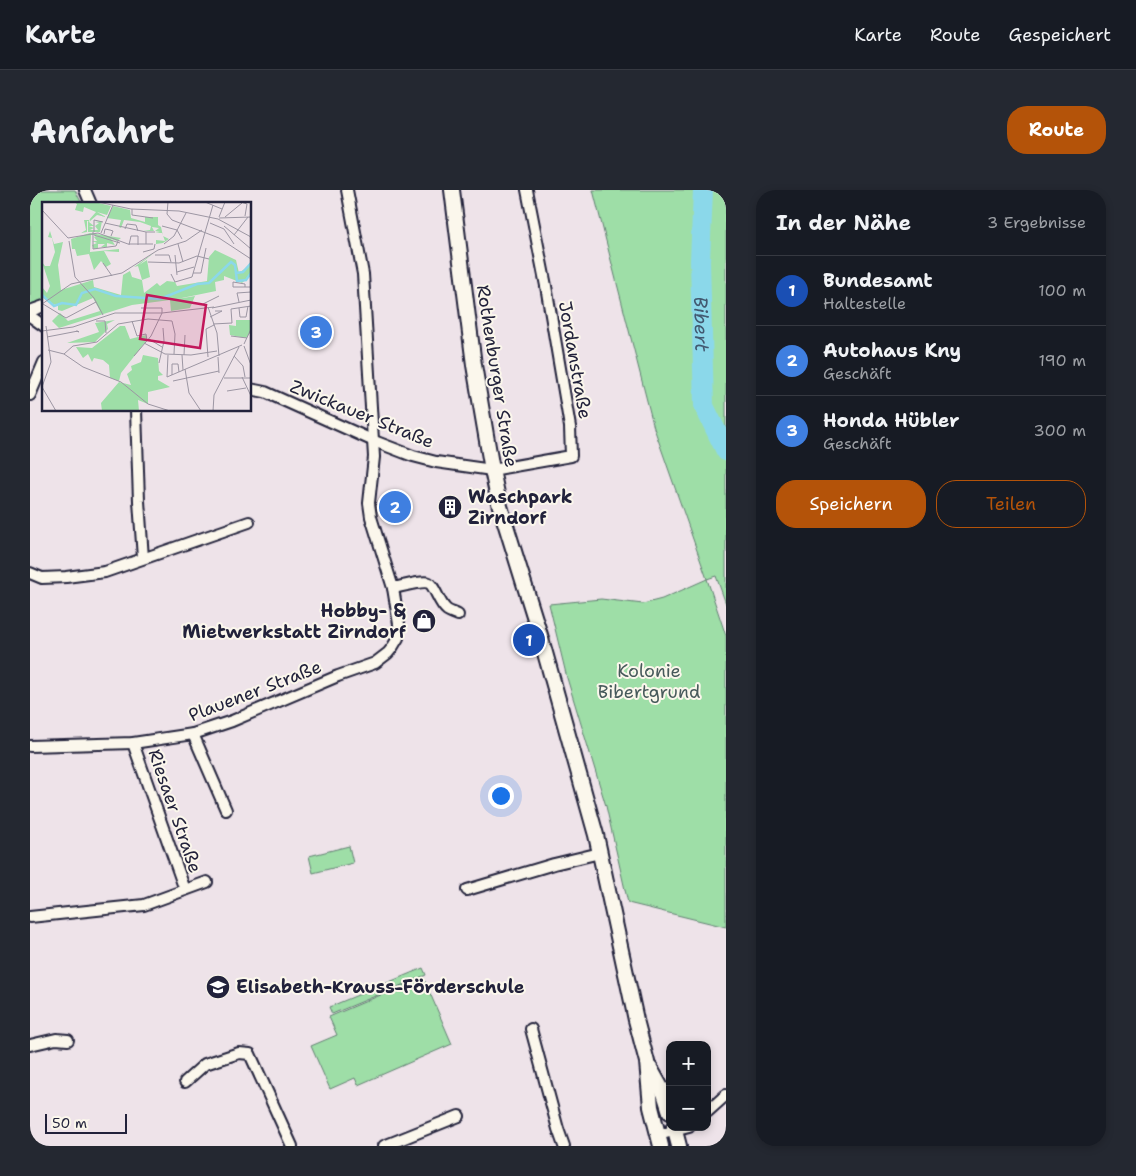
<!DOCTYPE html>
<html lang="de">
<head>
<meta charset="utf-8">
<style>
  body { margin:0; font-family:"Shantell Sans",sans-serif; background:#242831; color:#f1f3f6 }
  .controls { position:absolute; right:15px; bottom:15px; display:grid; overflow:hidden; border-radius:10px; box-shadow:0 2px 8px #0003 }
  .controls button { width:45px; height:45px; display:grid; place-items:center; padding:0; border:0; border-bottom:1px solid #363941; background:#171b24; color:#f1f3f6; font:25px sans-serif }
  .scale { position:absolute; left:15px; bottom:12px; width:82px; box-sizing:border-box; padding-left:5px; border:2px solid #22223b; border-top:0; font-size:14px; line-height:18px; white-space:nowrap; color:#22223b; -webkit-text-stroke:4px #fbf7ec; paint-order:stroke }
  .you { position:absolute; left:470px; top:605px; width:18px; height:18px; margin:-12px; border:4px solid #fff; border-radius:50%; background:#1a73e8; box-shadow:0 0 0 8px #1a73e833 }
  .badge { display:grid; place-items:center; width:32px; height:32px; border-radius:50%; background:#b45309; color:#fff; font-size:16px; font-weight:700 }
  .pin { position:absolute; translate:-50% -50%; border:2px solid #fff; box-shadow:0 1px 5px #0006 }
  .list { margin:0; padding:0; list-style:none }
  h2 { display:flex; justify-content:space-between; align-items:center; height:65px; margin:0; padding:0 20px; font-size:21px }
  h2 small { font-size:16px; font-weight:400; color:#9ea1a6 }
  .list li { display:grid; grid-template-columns:32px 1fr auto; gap:15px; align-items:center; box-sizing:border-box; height:70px; padding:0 20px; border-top:1px solid #363941 }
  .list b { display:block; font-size:19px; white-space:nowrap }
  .list p { margin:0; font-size:16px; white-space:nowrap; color:#9ea1a6 }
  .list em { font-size:16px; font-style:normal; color:#9ea1a6 }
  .actions { display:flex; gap:10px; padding:15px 20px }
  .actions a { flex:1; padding:11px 0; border:1px solid #b45309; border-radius:20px; text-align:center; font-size:18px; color:#b45309 }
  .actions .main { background:#b45309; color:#fff }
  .map { position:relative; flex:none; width:696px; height:956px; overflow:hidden; border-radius:20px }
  header { display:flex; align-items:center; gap:30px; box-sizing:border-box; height:70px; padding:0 25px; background:#171b24; border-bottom:1px solid #363941 }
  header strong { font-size:24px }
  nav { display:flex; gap:28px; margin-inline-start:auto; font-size:18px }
  .intro { display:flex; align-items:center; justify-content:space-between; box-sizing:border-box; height:120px; padding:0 30px }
  h1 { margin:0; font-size:35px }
  .button { padding:12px 22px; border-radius:20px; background:#b45309; color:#fff; font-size:18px; font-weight:700 }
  main { display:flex; gap:30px; padding:0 30px }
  aside { flex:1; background:#171b24; border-radius:20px; box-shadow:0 2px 8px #0003 }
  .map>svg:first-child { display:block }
  .green { fill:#9edea7; stroke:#608071 }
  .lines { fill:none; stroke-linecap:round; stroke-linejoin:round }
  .river { stroke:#8bd8ea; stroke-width:20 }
  .minor-casing { stroke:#22223b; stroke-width:14 }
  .secondary-casing { stroke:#22223b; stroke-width:18 }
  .minor { stroke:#fbf7ec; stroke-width:10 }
  .secondary { stroke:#fbf7ec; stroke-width:14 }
  .labels { text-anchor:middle; stroke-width:4; stroke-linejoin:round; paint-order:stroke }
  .street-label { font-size:18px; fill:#22223b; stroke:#fbf7ec }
  .poi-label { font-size:18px; font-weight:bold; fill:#22223b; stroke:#fbf7ec; text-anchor:start }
  .park-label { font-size:18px; fill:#475a5b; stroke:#fbf7ec }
  .water-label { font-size:19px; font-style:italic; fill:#425970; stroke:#fbf7ec }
  .inset-river { fill:none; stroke:#8bd8ea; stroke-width:2.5 }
  .inset-road { fill:none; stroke:#9c96a3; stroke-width:1 }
  .view { fill:#c2185b; fill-opacity:0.15; stroke:#c2185b; stroke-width:2.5 }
  .inset-edge { fill:none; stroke:#22223b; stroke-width:2.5 }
</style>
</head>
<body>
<header>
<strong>Karte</strong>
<nav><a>Karte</a><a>Route</a><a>Gespeichert</a></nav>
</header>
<div class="intro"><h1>Anfahrt</h1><a class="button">Route</a></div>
<main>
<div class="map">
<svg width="696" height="956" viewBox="0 0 696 956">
  <rect width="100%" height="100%" fill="#eee3e9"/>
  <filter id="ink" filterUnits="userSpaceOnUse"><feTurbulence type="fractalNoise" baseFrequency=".02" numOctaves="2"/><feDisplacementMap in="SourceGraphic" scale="10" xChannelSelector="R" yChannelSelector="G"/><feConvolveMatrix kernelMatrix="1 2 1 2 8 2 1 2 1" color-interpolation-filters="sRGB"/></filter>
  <g filter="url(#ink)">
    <g class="green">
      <polygon points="0,0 45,0 52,14 14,14 14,109 1,114 0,113"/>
      <polygon points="563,0 696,0 696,414 686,386 677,389 696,446 696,737 598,713 576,616 537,488 519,414 571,409 613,414 632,409 677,389 624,238"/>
      <polygon points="319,656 323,673 283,683 279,666"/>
      <polygon points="393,778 396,785 302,824 299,817"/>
      <polygon points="393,787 422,854 328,895 325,888 300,899 281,856 307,845 299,827"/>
    </g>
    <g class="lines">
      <path class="river" id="s1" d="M673,0L670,71L674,216L696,261"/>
      <g class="minor-casing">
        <g id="minor">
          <polyline points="55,0 61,14"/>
          <polyline points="0,121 14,116"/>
          <polyline points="0,126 14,136"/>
          <polyline points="220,199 235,202 344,251 383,266 406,272 462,280 541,266 540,237 516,96 497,0"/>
          <polyline points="0,205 14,172"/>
          <polyline points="106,220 109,311 113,368"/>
          <polyline points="0,383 12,388 36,387 75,382 219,332"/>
          <path d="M363,398C370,397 393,390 399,393C405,396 409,414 417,420C420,422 424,423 428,425"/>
          <polyline points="163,544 196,620"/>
          <polyline points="103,553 155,700"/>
          <polyline points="0,556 103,553 163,544 202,531 308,486 345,473 358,463 362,458 368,448 369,434 363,398 341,327 339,313 344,267 333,84 317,0"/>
          <polyline points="437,700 524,674 570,663"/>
          <polyline points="0,727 114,715 177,692"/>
          <polyline points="501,839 528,939 534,956"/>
          <polyline points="0,855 26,849 38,850"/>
          <polyline points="155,892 175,874 209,863 220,864 262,956"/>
          <polyline points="677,922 696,905"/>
          <polyline points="628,945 659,937"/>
          <polyline points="354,956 429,926"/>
        </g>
      </g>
      <g class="secondary-casing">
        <g id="secondary">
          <polyline points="422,0 444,175 462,280 469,313 510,445 566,645 606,830 617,872 621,917 631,956"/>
          <polyline points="620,878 634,903 640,922"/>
          <polyline points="644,937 649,956"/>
        </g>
      </g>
      <use href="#minor" class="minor"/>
      <use href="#secondary" class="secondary"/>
    </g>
  </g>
  <defs>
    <g id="building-disc" transform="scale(1.25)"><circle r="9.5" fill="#22223b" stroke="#fbf7ec"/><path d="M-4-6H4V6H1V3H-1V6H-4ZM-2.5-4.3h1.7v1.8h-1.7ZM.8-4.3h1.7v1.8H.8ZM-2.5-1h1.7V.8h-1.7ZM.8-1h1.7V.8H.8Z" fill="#fff"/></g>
    <g id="shop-disc" transform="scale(1.25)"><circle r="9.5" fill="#22223b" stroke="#fbf7ec"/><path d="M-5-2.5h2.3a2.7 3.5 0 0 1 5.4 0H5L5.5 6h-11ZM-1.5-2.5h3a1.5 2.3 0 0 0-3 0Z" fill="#fff"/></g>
    <g id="school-disc" transform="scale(1.25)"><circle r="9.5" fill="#22223b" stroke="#fbf7ec"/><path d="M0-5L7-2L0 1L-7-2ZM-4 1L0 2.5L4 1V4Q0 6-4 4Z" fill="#fff"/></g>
  </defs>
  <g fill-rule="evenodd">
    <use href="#building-disc" x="420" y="317"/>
    <use href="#shop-disc" x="394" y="431"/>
    <use href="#school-disc" x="188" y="797"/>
  </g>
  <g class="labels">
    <g class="street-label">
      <text transform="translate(545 170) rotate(80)" y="6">Jordanstraße</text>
      <text transform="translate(467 186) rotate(81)" y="6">Rothenburger Straße</text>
      <text transform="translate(332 224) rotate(22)" y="6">Zwickauer Straße</text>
      <text transform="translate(225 501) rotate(-21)" y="6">Plauener Straße</text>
      <text transform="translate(145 621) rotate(71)" y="6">Riesaer Straße</text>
    </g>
    <g class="poi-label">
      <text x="438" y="313">Waschpark<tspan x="438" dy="21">Zirndorf</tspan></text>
      <text x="376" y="427" text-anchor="end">Hobby- &amp;<tspan x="376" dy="21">Mietwerkstatt Zirndorf</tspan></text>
      <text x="206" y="803">Elisabeth-Krauss-Förderschule</text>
    </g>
    <g class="park-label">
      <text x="619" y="487">Kolonie<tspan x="619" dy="21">Bibertgrund</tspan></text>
    </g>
    <g class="water-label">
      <text dy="7" stroke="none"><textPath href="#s1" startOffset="134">Bibert</textPath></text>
    </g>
  </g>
  <g transform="translate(12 12)">
    <rect width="209" height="209" fill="#eee3e9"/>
    <path d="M32,0H53L69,4L65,13L55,10L64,15L55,13L47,20L52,24H47L52,26L48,28H56L53,24L57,21L53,20L60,19L58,30H46V19L48,20V17L47,19H45V30L39,31L44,28L42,18H47L54,10L42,5L41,10L33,8L35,2ZM71,4L88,8L89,16L103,20V15H116V23L119,25L121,34L127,37L121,41L114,42V38L123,39L120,31H113L118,30L113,29L117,26L110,25L112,29H101L108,28L109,24L98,20L82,18L79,26L77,25L79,18L65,16ZM8,29L12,42L21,40L16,63L19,88L51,78L52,85L79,93L81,73L88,69L90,75L100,78L102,91L115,81L118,84L125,79L133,80L135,84L165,79L167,55L173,48L194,58L197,71L209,62V73L200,81L182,74V78L173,80L174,89L135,97L153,94L148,106L129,109L128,98L90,103L17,126L10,119L18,111L26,119L58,109L51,96L20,109L16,108V102L10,103L0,95V85L5,91L8,84L0,60L3,64H8L13,50L10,36L6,35ZM48,31L79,36L75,39L69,37L73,43L65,41V45H59L63,42H56V46L52,47L50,43L55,41L50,39H55L52,35L56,33H49L48,50L77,47V50L62,49L69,62L64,65L59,59L52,68L47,52L35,54L33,47H30L29,37ZM113,50L97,63L105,58L108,75L100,78L96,64L92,65ZM73,118L65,122L66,127L53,140L25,141L57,130L53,121ZM194,118H209V130L204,136L188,133L187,123L194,124ZM78,124H83L88,137L104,133L105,138L79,171L77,179L68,176L67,163L61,158L52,156L50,160L46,152L41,156L34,145L50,146ZM101,153L116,156L117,169L121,173L116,174V178L128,185L106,190V202L96,198L97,209H60L59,201L77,180L89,183L85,172L90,168L89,164L99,160Z" fill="#9edea7"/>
    <path class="inset-river" d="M194,71L201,70L209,61M0,93L12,104L20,101L34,103L40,91L53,87L74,94L118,97L155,82L167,81L189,60L193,63L195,79L204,78L209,71"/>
    <path class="inset-road" d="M56,0L89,7L137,9L176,17M126,0L125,12L130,18L177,36L209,57M163,0L180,7M199,0L205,2L203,14M90,7V13L111,16M0,8L26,36M177,15L183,0M183,15L200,1M177,16L209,15M176,17L209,35M63,21L104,30M168,21L182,27L192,42M120,24L135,28L140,37M182,24L209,47M83,27L85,22L94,23L96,29M51,30V47L74,44L76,39M52,30V18L61,20M59,31L71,3M62,32L63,27L68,28L71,29L69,34M52,33L78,41M192,33L206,15M26,36L56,31L86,42H111M27,39L33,75L52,96L61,113M104,42V30H113M122,42L132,34L144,11M136,42L141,60M87,43L89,34H96V43M101,50L112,47L113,42M113,53H127L129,60M133,53L135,73M106,60L137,61L155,54L167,57M61,61L70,74M135,70L152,65M151,71H159L164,46M129,72L133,80L150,75L171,3M203,85V82L191,80V85H209M197,100L195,91L209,90M0,102L29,82L80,71L116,48L144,39L160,28M1,102L24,116L54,100M161,102L177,94M166,105L175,131L177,154M170,106L209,98M197,106L198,115H204L206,104M168,115L180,109H173M54,119H63L64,131M90,119L95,134L104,132L105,138M171,122L190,121L189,107L209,104M4,124L9,160L0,185L14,209M0,129L31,125L73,111H120L172,105M189,134L205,136M5,135L36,129L37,130L34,129M107,137L120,145M102,141L123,152L149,153L175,149M202,142L209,127M202,144L209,163M6,148L22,152L41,165L79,180L106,202L128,209M22,152L31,144L55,140L76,122L106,117L130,119L133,132L132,152M126,153L125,175L200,143M140,153L141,168M142,153L143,133M92,154L109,134L120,111V106H99M192,154L201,164L203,175M166,155L164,127L172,123M176,155L177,171M117,161L122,139L121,126M143,167L147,191L159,209M130,173V162H136L137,170M200,175L209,194M182,176H209M131,179L177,169M185,189L204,186M171,209L172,193L197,145"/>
    <path class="view" d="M105,93L164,103L158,146L98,137Z"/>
    <rect width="209" height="209" class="inset-edge"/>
  </g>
</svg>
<div class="controls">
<button>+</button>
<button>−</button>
</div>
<div class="scale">50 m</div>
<div class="you"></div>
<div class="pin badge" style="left:499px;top:450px;background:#1a4fb4">1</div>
<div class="pin badge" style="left:365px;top:317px;background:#3f7fe0">2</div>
<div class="pin badge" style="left:286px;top:142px;background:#3f7fe0">3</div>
</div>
<aside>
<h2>In der Nähe<small>3 Ergebnisse</small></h2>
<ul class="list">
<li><span class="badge" style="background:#1a4fb4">1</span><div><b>Bundesamt</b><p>Haltestelle</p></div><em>100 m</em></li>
<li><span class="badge" style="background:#3f7fe0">2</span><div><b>Autohaus Kny</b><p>Geschäft</p></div><em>190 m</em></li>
<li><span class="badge" style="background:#3f7fe0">3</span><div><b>Honda Hübler</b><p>Geschäft</p></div><em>300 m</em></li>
</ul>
<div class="actions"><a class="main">Speichern</a><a>Teilen</a></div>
</aside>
</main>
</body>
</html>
